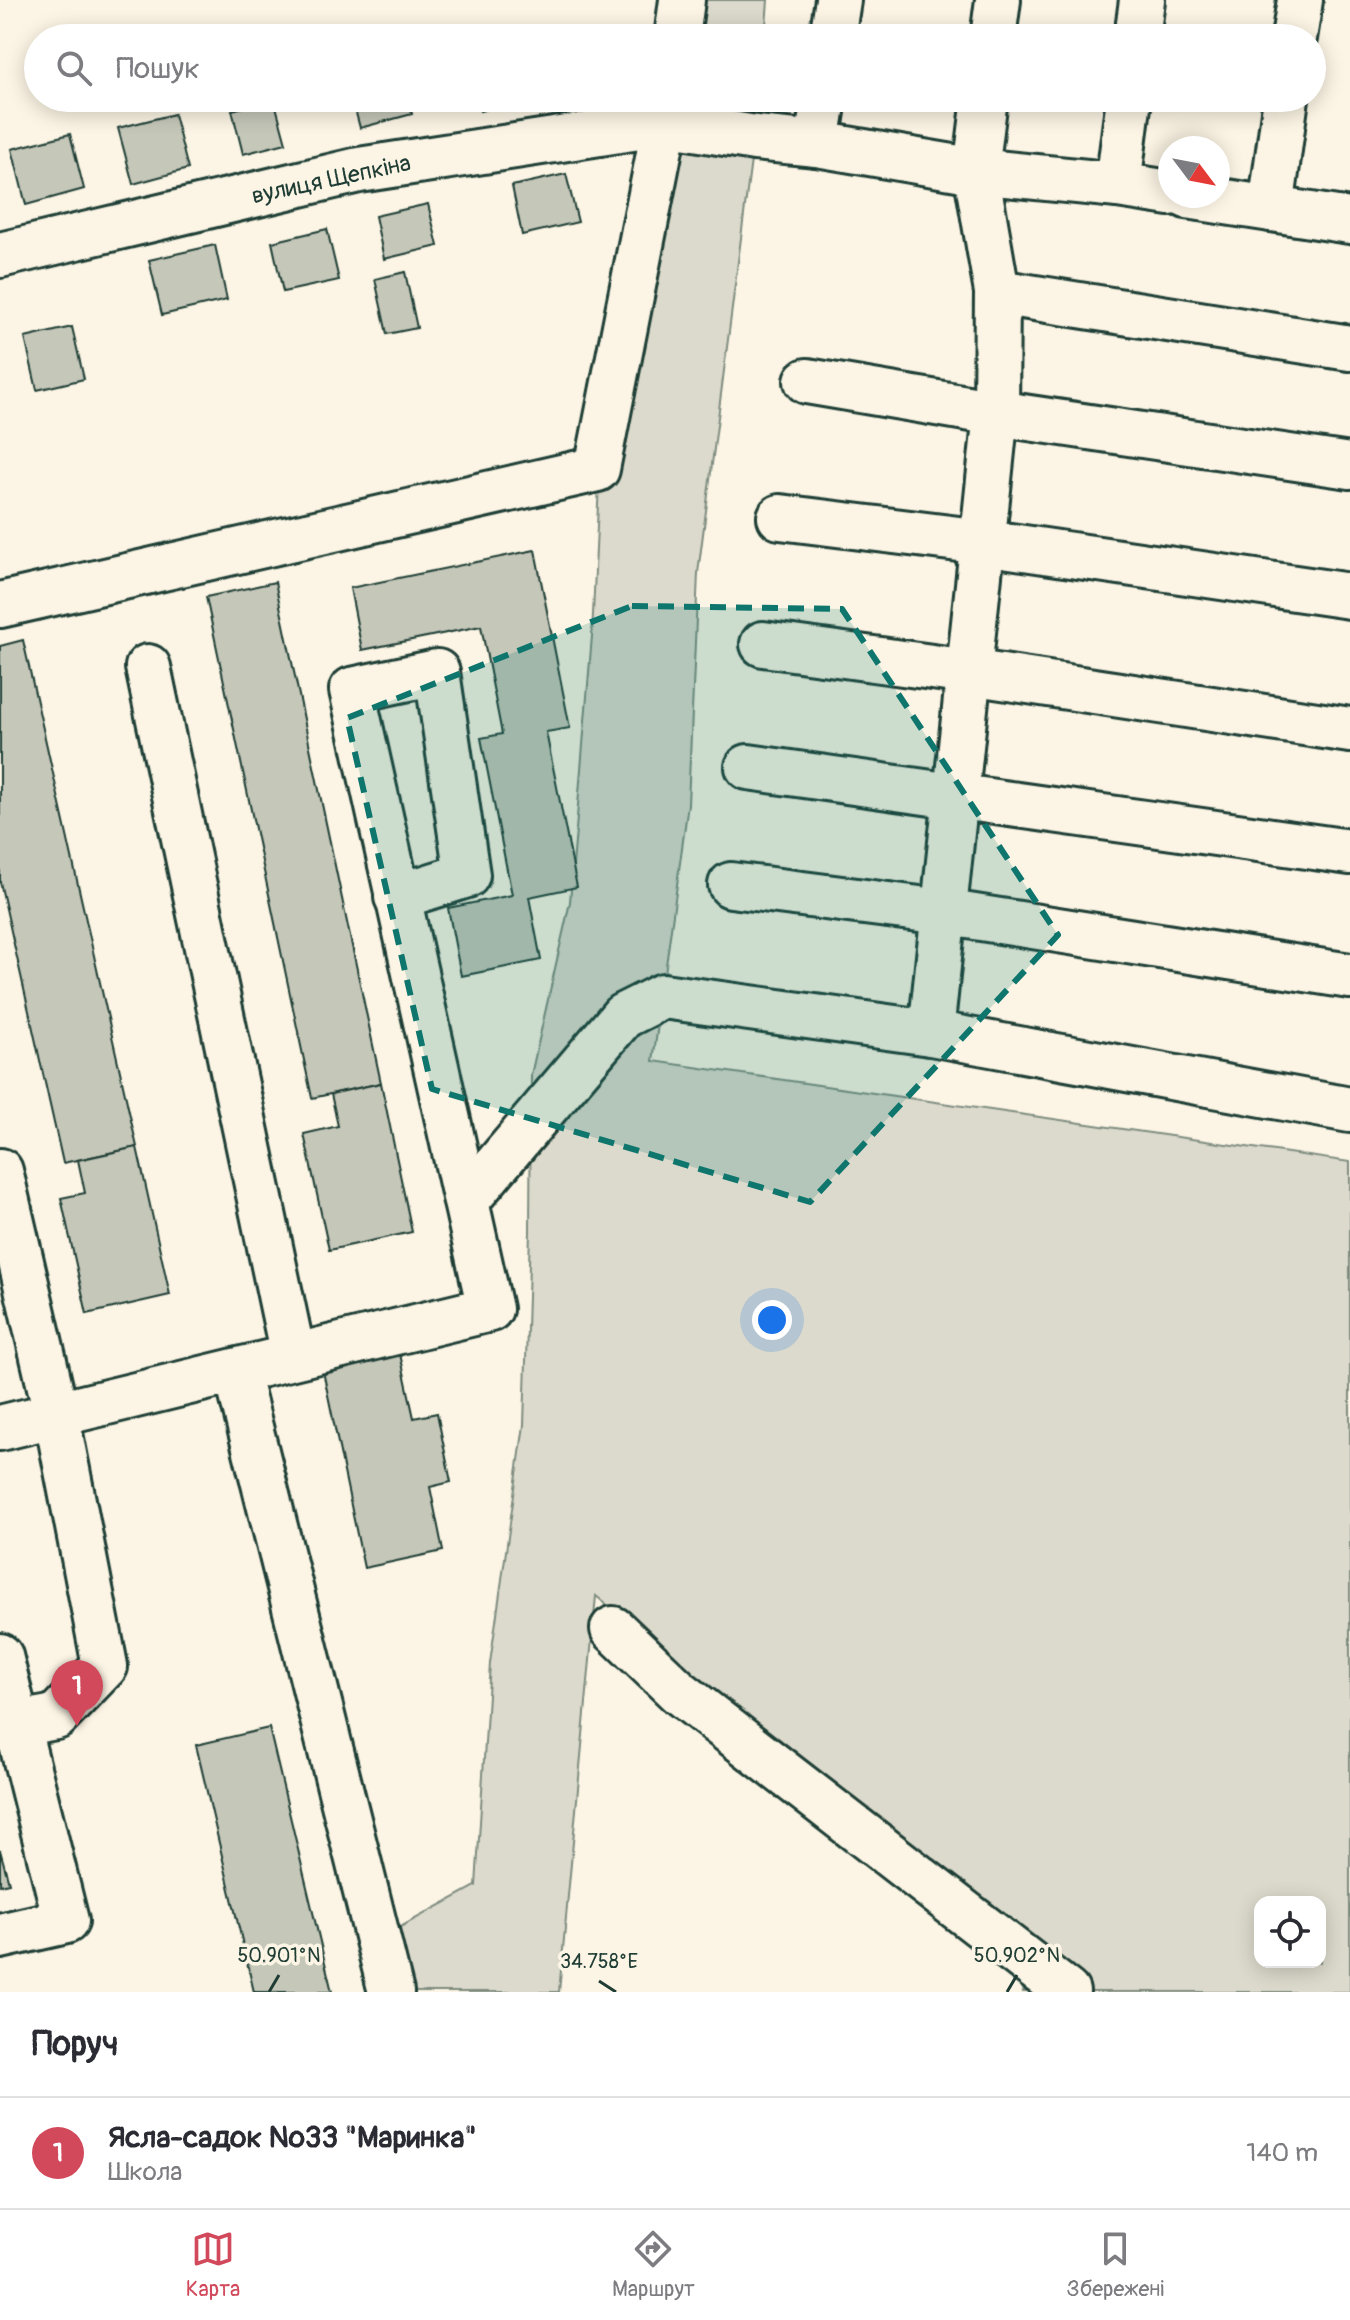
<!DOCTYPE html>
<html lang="uk">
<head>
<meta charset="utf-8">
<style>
  body { margin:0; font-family:Pangolin,sans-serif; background:#f7f7f7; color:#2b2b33 }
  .controls { position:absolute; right:24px; bottom:24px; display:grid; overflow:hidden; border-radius:16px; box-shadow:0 4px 20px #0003 }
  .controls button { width:72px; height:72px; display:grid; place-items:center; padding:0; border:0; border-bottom:2px solid #e1e1e2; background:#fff; color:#2b2b33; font:40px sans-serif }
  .compass { position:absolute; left:1158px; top:136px; width:72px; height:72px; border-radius:50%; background:#fff; box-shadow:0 4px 20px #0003; rotate:122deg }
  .you { position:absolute; left:772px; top:1320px; width:28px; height:28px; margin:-20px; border:6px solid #fff; border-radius:50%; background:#1a73e8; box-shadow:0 0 0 12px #1a73e833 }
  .badge { display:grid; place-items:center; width:52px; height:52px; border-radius:50%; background:#d1495b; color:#fff; font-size:26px; font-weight:700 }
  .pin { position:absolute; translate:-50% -66px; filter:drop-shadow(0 2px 4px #0008) }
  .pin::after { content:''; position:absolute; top:42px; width:28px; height:24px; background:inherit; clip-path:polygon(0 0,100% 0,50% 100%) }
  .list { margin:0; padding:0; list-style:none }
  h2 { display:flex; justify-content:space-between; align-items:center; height:104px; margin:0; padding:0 32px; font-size:34px }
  h2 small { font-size:26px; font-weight:400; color:#7c7c81 }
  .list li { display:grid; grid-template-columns:52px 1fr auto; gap:24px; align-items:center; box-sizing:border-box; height:112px; padding:0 32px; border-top:2px solid #e1e1e2 }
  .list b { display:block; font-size:30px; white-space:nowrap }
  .list p { margin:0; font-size:26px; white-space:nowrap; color:#7c7c81 }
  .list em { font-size:26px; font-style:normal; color:#7c7c81 }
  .icon { flex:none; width:44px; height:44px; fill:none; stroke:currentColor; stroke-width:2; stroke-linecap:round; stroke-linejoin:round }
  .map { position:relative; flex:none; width:1350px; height:1992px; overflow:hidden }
  .search { position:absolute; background:#fff; box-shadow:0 4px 20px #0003; left:24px; right:24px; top:24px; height:88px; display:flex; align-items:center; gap:20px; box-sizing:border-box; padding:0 28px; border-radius:44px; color:#7c7c81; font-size:30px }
  .sheet { height:216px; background:#fff }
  nav { display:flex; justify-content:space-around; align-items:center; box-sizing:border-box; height:112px; border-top:2px solid #e1e1e2; background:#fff; font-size:22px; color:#7c7c81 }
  nav a { display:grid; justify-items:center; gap:4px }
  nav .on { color:#d1495b }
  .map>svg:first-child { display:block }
  .green { fill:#dcdacc; stroke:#7e8c80; stroke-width:2; fill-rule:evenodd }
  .building { fill:#c5c7b9; stroke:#1f3d34; stroke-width:2 }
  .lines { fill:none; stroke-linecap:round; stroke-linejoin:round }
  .minor-casing { stroke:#1f3d34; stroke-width:50 }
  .minor { stroke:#fcf5e5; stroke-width:44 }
  .marked { fill:#0f766e; fill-opacity:0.2; stroke:#0f766e; stroke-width:6; stroke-dasharray:16 10; stroke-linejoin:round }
  .ticks { fill:none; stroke:#1f3d34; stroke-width:3 }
  .labels { text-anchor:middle; stroke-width:7; stroke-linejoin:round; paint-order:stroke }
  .street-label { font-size:24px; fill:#1f3d34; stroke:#fcf5e5 }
  .ticks-label { font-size:20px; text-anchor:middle; fill:#1f3d34; stroke:#fcf5e5; stroke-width:7; stroke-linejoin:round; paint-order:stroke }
</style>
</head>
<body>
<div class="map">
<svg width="1350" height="1992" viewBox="0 0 1350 1992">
  <rect width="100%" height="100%" fill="#fcf5e5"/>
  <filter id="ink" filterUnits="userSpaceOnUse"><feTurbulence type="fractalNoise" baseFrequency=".0125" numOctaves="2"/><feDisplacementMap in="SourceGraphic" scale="16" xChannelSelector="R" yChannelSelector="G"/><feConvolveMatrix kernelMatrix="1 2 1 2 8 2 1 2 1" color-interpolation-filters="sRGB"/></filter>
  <g filter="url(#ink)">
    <g class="green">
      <polygon points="684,0 768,0 765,38 677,38"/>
      <path d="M666,98H759L698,573L688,804L653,1061L1350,1162V1992H1023L1030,1949L596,1596L559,1992H386L378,1939L476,1886L490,1663L524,1425L530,1232L531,1075L570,902L592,636L603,395ZM1260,1902H1320V1962H1260Z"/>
    </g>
    <g class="building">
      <polygon points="352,98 408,98 412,114 360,128"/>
      <polygon points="476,98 528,98 480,111"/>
      <polygon points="274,99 286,143 243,154 232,110"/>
      <polygon points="174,114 188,169 133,184 118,128"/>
      <polygon points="70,134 84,189 26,205 12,149"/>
      <polygon points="566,174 578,222 522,235 512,186"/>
      <polygon points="428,204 438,246 384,259 375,216"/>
      <polygon points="327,229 339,280 283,292 272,242"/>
      <polygon points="215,245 227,300 162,315 149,260"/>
      <polygon points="405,272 417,328 387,334 375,279"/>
      <polygon points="72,327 84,379 37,390 25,338"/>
      <polygon points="535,550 570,728 546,732 577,887 529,897 541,960 461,976 448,908 512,895 481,738 502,734 481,626 362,650 350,588"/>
      <polygon points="275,582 381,1083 312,1098 206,597"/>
      <polygon points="23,640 137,1147 63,1163 0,882 0,646"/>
      <polygon points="381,1083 412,1232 329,1250 304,1134 338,1126 331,1094"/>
      <polygon points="137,1147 170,1295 87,1314 61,1198 85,1193 78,1160"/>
      <polygon points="400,1354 414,1418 437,1413 451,1482 430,1487 443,1551 364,1568 323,1371"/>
      <polygon points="269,1728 332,1992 254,1992 196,1745"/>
      <polygon points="0,1850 9,1883 0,1885"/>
    </g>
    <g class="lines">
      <g class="minor-casing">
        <g id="minor">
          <polyline points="677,38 682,0"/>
          <polyline points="832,38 838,0"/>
          <polyline points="993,38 998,0"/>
          <polyline points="1137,38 1142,0"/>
          <polyline points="1294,38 1300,0"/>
          <polyline points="817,144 824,98"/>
          <polyline points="1118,185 1129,98"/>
          <polyline points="1187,196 1350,221"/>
          <polyline points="1271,209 1286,98"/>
          <polyline points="0,255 359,170 665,123 669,98"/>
          <polyline points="997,292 1350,348"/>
          <polyline points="807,381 996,413 1350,466"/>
          <polyline points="780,517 983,542 1350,596"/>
          <polyline points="0,605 597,469 665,123 755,138 817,144 976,171 1118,185 1170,193"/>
          <polyline points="763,644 969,672 1350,730"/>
          <polyline points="148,667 293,1356"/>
          <polyline points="748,767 1350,852"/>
          <polyline points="731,885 943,912 1350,976"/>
          <polyline points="931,1033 996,413 997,292 976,171 985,98"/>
          <polyline points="0,1171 56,1413 105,1666 56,1717 17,1724"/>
          <polyline points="466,1201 623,1016 663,996 931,1033 1350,1110"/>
          <polyline points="236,1371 391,1992"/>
          <polyline points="0,1428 490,1309 352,690 437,672 467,875 397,897"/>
          <polyline points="613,1629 679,1692 1067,1992"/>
          <polyline points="0,1656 66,1921 0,1936"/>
        </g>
      </g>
      <use href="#minor" class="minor"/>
    </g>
  </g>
  <path class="marked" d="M632,606L842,609L1058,935L810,1202L432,1089L347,718Z"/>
  <path class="ticks" d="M599,1981L616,1992M269,1992L279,1975M1007,1992L1017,1975"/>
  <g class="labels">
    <g class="street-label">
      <text transform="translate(331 179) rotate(-12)" y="8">вулиця Щепкіна</text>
    </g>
  </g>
  <g class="ticks-label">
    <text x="279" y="1962">50.901°N</text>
    <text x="1017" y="1962">50.902°N</text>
    <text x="599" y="1968">34.758°E</text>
  </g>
</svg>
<div class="controls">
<button><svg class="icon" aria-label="locate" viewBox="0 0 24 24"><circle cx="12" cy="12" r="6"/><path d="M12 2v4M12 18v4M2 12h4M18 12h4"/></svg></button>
</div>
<svg class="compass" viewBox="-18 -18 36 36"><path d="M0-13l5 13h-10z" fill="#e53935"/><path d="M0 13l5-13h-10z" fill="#7c7c81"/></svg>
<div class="you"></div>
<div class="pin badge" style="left:77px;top:1726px">1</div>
<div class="search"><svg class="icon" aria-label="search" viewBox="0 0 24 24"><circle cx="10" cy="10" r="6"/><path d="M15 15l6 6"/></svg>Пошук</div>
</div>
<section class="sheet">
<h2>Поруч<small></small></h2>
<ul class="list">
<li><span class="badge">1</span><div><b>Ясла-садок №33 &quot;Маринка&quot;</b><p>Школа</p></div><em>140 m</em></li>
</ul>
</section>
<nav>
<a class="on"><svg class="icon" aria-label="map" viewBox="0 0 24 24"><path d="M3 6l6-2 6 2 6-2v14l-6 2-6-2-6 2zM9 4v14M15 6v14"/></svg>Карта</a>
<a><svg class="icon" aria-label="directions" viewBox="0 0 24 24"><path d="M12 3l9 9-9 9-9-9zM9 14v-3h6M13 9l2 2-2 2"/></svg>Маршрут</a>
<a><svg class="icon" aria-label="saved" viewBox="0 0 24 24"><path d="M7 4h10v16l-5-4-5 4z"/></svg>Збережені</a>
</nav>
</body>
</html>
